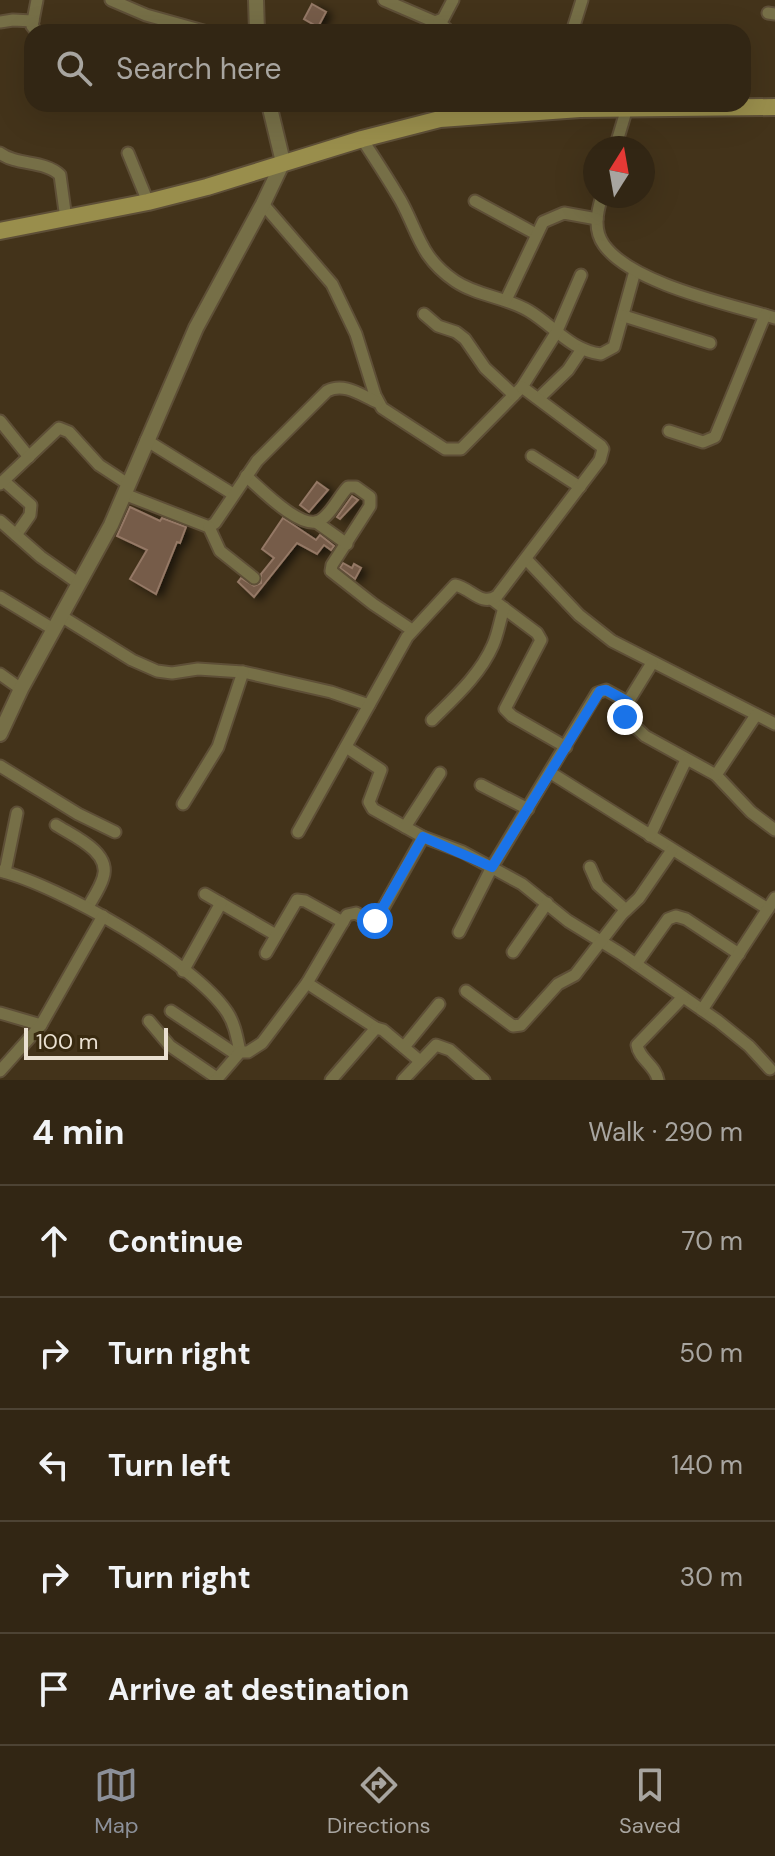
<!DOCTYPE html>
<html lang="en">
<head>
<meta charset="utf-8">
<style>
  body { margin:0; font-family:"DM Sans",sans-serif; background:#3a2e1d; color:#f1f3f6 }
  .compass { position:absolute; left:583px; top:136px; width:72px; height:72px; border-radius:50%; background:#322614; box-shadow:0 8px 32px #0002; rotate:11deg }
  .scale { position:absolute; left:24px; bottom:20px; width:144px; box-sizing:border-box; padding-left:8px; border:4px solid #eae0d1; border-top:0; font-size:22px; line-height:28px; white-space:nowrap; color:#eae0d1; -webkit-text-stroke:6px #38290f; paint-order:stroke }
  .stop { position:absolute; width:24px; height:24px; margin:-18px; border:6px solid #1a73e8; border-radius:50%; background:#fff }
  .stop.end { background:#1a73e8; border-color:#fff; box-shadow:0 2px 8px #0008 }
  .list { margin:0; padding:0; list-style:none }
  h2 { display:flex; justify-content:space-between; align-items:center; height:104px; margin:0; padding:0 32px; font-size:34px }
  h2 small { font-size:26px; font-weight:400; color:#a8a5a0 }
  .list li { display:grid; grid-template-columns:52px 1fr auto; gap:24px; align-items:center; box-sizing:border-box; height:112px; padding:0 32px; border-top:2px solid #4d4334 }
  .list b { display:block; font-size:30px; white-space:nowrap }
  .list em { font-size:26px; font-style:normal; color:#a8a5a0 }
  .icon { flex:none; width:44px; height:44px; fill:none; stroke:currentColor; stroke-width:2; stroke-linecap:round; stroke-linejoin:round }
  .map { position:relative; flex:none; width:775px; height:1080px; overflow:hidden }
  .search { position:absolute; background:#322614; box-shadow:0 8px 32px #0002; left:24px; right:24px; top:24px; height:88px; display:flex; align-items:center; gap:20px; box-sizing:border-box; padding:0 28px; border-radius:24px; color:#a8a5a0; font-size:30px }
  .sheet { height:664px; background:#322614 }
  nav { display:flex; justify-content:space-around; align-items:center; box-sizing:border-box; height:112px; border-top:2px solid #4d4334; background:#322614; font-size:22px; color:#a8a5a0 }
  nav a { display:grid; justify-items:center; gap:4px }
  nav .on { color:#8c9099 }
  .map>svg:first-child { display:block }
  .building { fill:#765b49; stroke:#947865; stroke-width:2; filter:url(#shadow) }
  .lines { fill:none; stroke-linecap:round; stroke-linejoin:round }
  .minor-casing { stroke:#5e4f37; stroke-width:15 }
  .tertiary-casing { stroke:#5e4f37; stroke-width:18 }
  .secondary-casing { stroke:#5e4f37; stroke-width:20 }
  .minor { stroke:#766f47; stroke-width:11 }
  .tertiary { stroke:#766f47; stroke-width:14 }
  .secondary { stroke:#998e4c; stroke-width:16 }
  .route { stroke:#1a73e8; stroke-width:10 }
</style>
</head>
<body>
<div class="map">
<svg width="775" height="1080" viewBox="0 0 775 1080">
  <defs>
    <filter id="shadow"><feDropShadow dx="5.5" dy="3" stdDeviation="4" flood-color="#0009"/></filter>
  </defs>
  <rect width="100%" height="100%" fill="#43331a"/>
  <g class="building">
    <polygon points="312,4 326,12 318,27 304,19"/>
    <polygon points="317,482 328,490 309,512 300,505"/>
    <polygon points="352,496 358,500 340,519 337,517"/>
    <polygon points="130,507 160,521 162,518 186,527 180,543 177,542 156,594 130,579 147,550 117,536"/>
    <polygon points="283,518 316,540 320,535 334,546 331,550 324,545 317,554 297,543 254,597 238,582 241,578 254,586 261,583 261,574 274,558 262,549"/>
    <polygon points="343,563 352,568 354,564 361,568 355,579 340,568"/>
  </g>
  <g class="lines">
    <g class="minor-casing">
      <g id="minor">
        <polyline points="37,0 32,26 37,32"/>
        <polyline points="111,0 146,15 207,32"/>
        <polyline points="384,0 435,22 443,19 453,0"/>
        <polyline points="768,13 775,14"/>
        <polyline points="0,22 13,20 33,21"/>
        <polyline points="439,22 450,32"/>
        <polyline points="572,32 582,0"/>
        <path d="M362,139C375,159 389,180 401,201C419,234 420,257 455,281C477,296 506,297 529,311C554,326 570,350 601,354L614,347L635,271"/>
        <polyline points="615,148 627,108"/>
        <path d="M0,153C17,166 44,160 60,175L66,219"/>
        <polyline points="128,153 148,202"/>
        <path d="M602,196C597,212 593,230 604,245C632,284 729,304 775,318"/>
        <polyline points="475,201 536,234"/>
        <polyline points="263,204 332,284 356,334 375,395 382,408 445,449 461,449 522,387 556,333 581,275"/>
        <polyline points="506,300 543,222 564,213 597,219"/>
        <polyline points="424,314 438,326 456,332 465,339 485,368 514,395"/>
        <polyline points="624,316 710,343"/>
        <polyline points="539,398 568,370 582,349"/>
        <polyline points="0,421 29,457"/>
        <polyline points="669,431 703,442 715,437 765,315"/>
        <polyline points="146,440 233,494"/>
        <polyline points="532,456 580,487"/>
        <path d="M246,476C260,488 300,530 319,521C331,515 339,496 348,487H356L370,497V506L332,565L331,571L373,604L412,630"/>
        <polyline points="4,481 31,505 30,515 16,535"/>
        <polyline points="0,484 59,428 69,432 99,465 128,484"/>
        <path d="M124,494L209,527L215,523L257,461L327,391C344,382 361,395 377,402"/>
        <polyline points="0,521 41,557 78,583"/>
        <polyline points="316,522 347,544"/>
        <polyline points="209,527 220,551 254,578"/>
        <polyline points="526,559 579,615 612,641 775,724"/>
        <polyline points="0,597 53,629"/>
        <polyline points="493,600 537,633 541,640 505,709 512,716 566,747"/>
        <polyline points="61,616 132,660 157,671 172,673 198,669 243,672 331,692 369,705"/>
        <polyline points="652,663 628,702 625,717 645,736 716,775 751,812 775,830"/>
        <polyline points="0,674 21,689"/>
        <path d="M432,720C454,698 480,675 493,645C498,634 500,620 504,608"/>
        <polyline points="346,747 381,770 369,802 373,809 423,837 463,852 522,884 568,921 620,953 718,1021 749,1046 770,1069"/>
        <polyline points="0,766 78,814 115,832"/>
        <polyline points="551,773 768,909"/>
        <polyline points="716,775 756,715"/>
        <polyline points="481,785 528,809"/>
        <polyline points="183,804 218,747 243,672"/>
        <path d="M56,825C73,836 112,852 103,878C100,888 93,898 88,907"/>
        <polyline points="405,827 440,773"/>
        <path d="M298,832L407,637L455,585C471,588 481,607 497,596L600,460L603,449L601,446L522,387"/>
        <polyline points="650,836 686,760"/>
        <polyline points="590,867 598,885 626,910"/>
        <path d="M0,871C58,885 194,962 227,1012C235,1024 237,1038 240,1052"/>
        <polyline points="5,872 17,813"/>
        <polyline points="205,894 276,935"/>
        <polyline points="459,932 492,867 597,693 606,690 628,702"/>
        <polyline points="513,952 547,903"/>
        <polyline points="266,953 297,900 305,901 343,922"/>
        <polyline points="636,964 668,919 676,916 686,919 739,954"/>
        <polyline points="183,971 221,903"/>
        <polyline points="307,983 376,1028 331,1080"/>
        <polyline points="466,991 513,1026 521,1025 558,984 575,975 622,914 639,898 672,850"/>
        <polyline points="702,1010 775,898"/>
        <polyline points="171,1011 237,1055"/>
        <polyline points="0,1013 41,1025"/>
        <polyline points="149,1021 170,1046 217,1078"/>
        <polyline points="376,1028 383,1030 420,1061"/>
        <polyline points="404,1047 439,1004"/>
        <polyline points="0,1071 41,1025 103,916"/>
        <polyline points="216,1080 240,1052 248,1052 262,1043 307,983 347,915 356,913 371,922 377,919 423,837"/>
        <polyline points="403,1080 436,1045 450,1050 484,1080"/>
        <path d="M658,1080C656,1066 639,1059 637,1045L683,997"/>
      </g>
    </g>
    <g class="tertiary-casing">
      <g id="tertiary">
        <polyline points="256,0 257,32"/>
        <polyline points="0,734 21,689 111,525 196,328 263,204 283,162 269,104"/>
      </g>
    </g>
    <g class="secondary-casing">
      <polyline id="secondary" points="0,231 148,202 207,187 362,139 440,119 580,109 775,107"/>
    </g>
    <use href="#minor" class="minor"/>
    <use href="#tertiary" class="tertiary"/>
    <use href="#secondary" class="secondary"/>
  </g>
  <g class="lines">
    <polyline class="route" points="375,921 423,837 492,867 600,691 606,690 628,702 625,717"/>
  </g>
</svg>
<svg class="compass" viewBox="-18 -18 36 36"><path d="M0-13l5 13h-10z" fill="#e53935"/><path d="M0 13l5-13h-10z" fill="#a8a5a0"/></svg>
<div class="scale">100 m</div>
<div class="stop" style="left:375px;top:921px"></div>
<div class="stop end" style="left:625px;top:717px"></div>
<div class="search"><svg class="icon" aria-label="search" viewBox="0 0 24 24"><circle cx="10" cy="10" r="6"/><path d="M15 15l6 6"/></svg>Search here</div>
</div>
<section class="sheet">
<h2>4 min<small>Walk · 290 m</small></h2>
<ul class="list">
<li><svg class="icon" aria-label="ahead" viewBox="0 0 24 24"><path d="M12 20V5M6 11l6-6 6 6"/></svg><div><b>Continue</b></div><em>70 m</em></li>
<li><svg class="icon" aria-label="right" viewBox="0 0 24 24"><path d="M7 20v-9h11M14 6l5 5-5 5"/></svg><div><b>Turn right</b></div><em>50 m</em></li>
<li><svg class="icon" aria-label="left" viewBox="0 0 24 24"><path d="M17 20v-9H6M10 6l-5 5 5 5"/></svg><div><b>Turn left</b></div><em>140 m</em></li>
<li><svg class="icon" aria-label="right" viewBox="0 0 24 24"><path d="M7 20v-9h11M14 6l5 5-5 5"/></svg><div><b>Turn right</b></div><em>30 m</em></li>
<li><svg class="icon" aria-label="arrive" viewBox="0 0 24 24"><path d="M6 21V4h12l-3 4 3 4H6"/></svg><div><b>Arrive at destination</b></div></li>
</ul>
</section>
<nav>
<a class="on"><svg class="icon" aria-label="map" viewBox="0 0 24 24"><path d="M3 6l6-2 6 2 6-2v14l-6 2-6-2-6 2zM9 4v14M15 6v14"/></svg>Map</a>
<a><svg class="icon" aria-label="directions" viewBox="0 0 24 24"><path d="M12 3l9 9-9 9-9-9zM9 14v-3h6M13 9l2 2-2 2"/></svg>Directions</a>
<a><svg class="icon" aria-label="saved" viewBox="0 0 24 24"><path d="M7 4h10v16l-5-4-5 4z"/></svg>Saved</a>
</nav>
</body>
</html>
